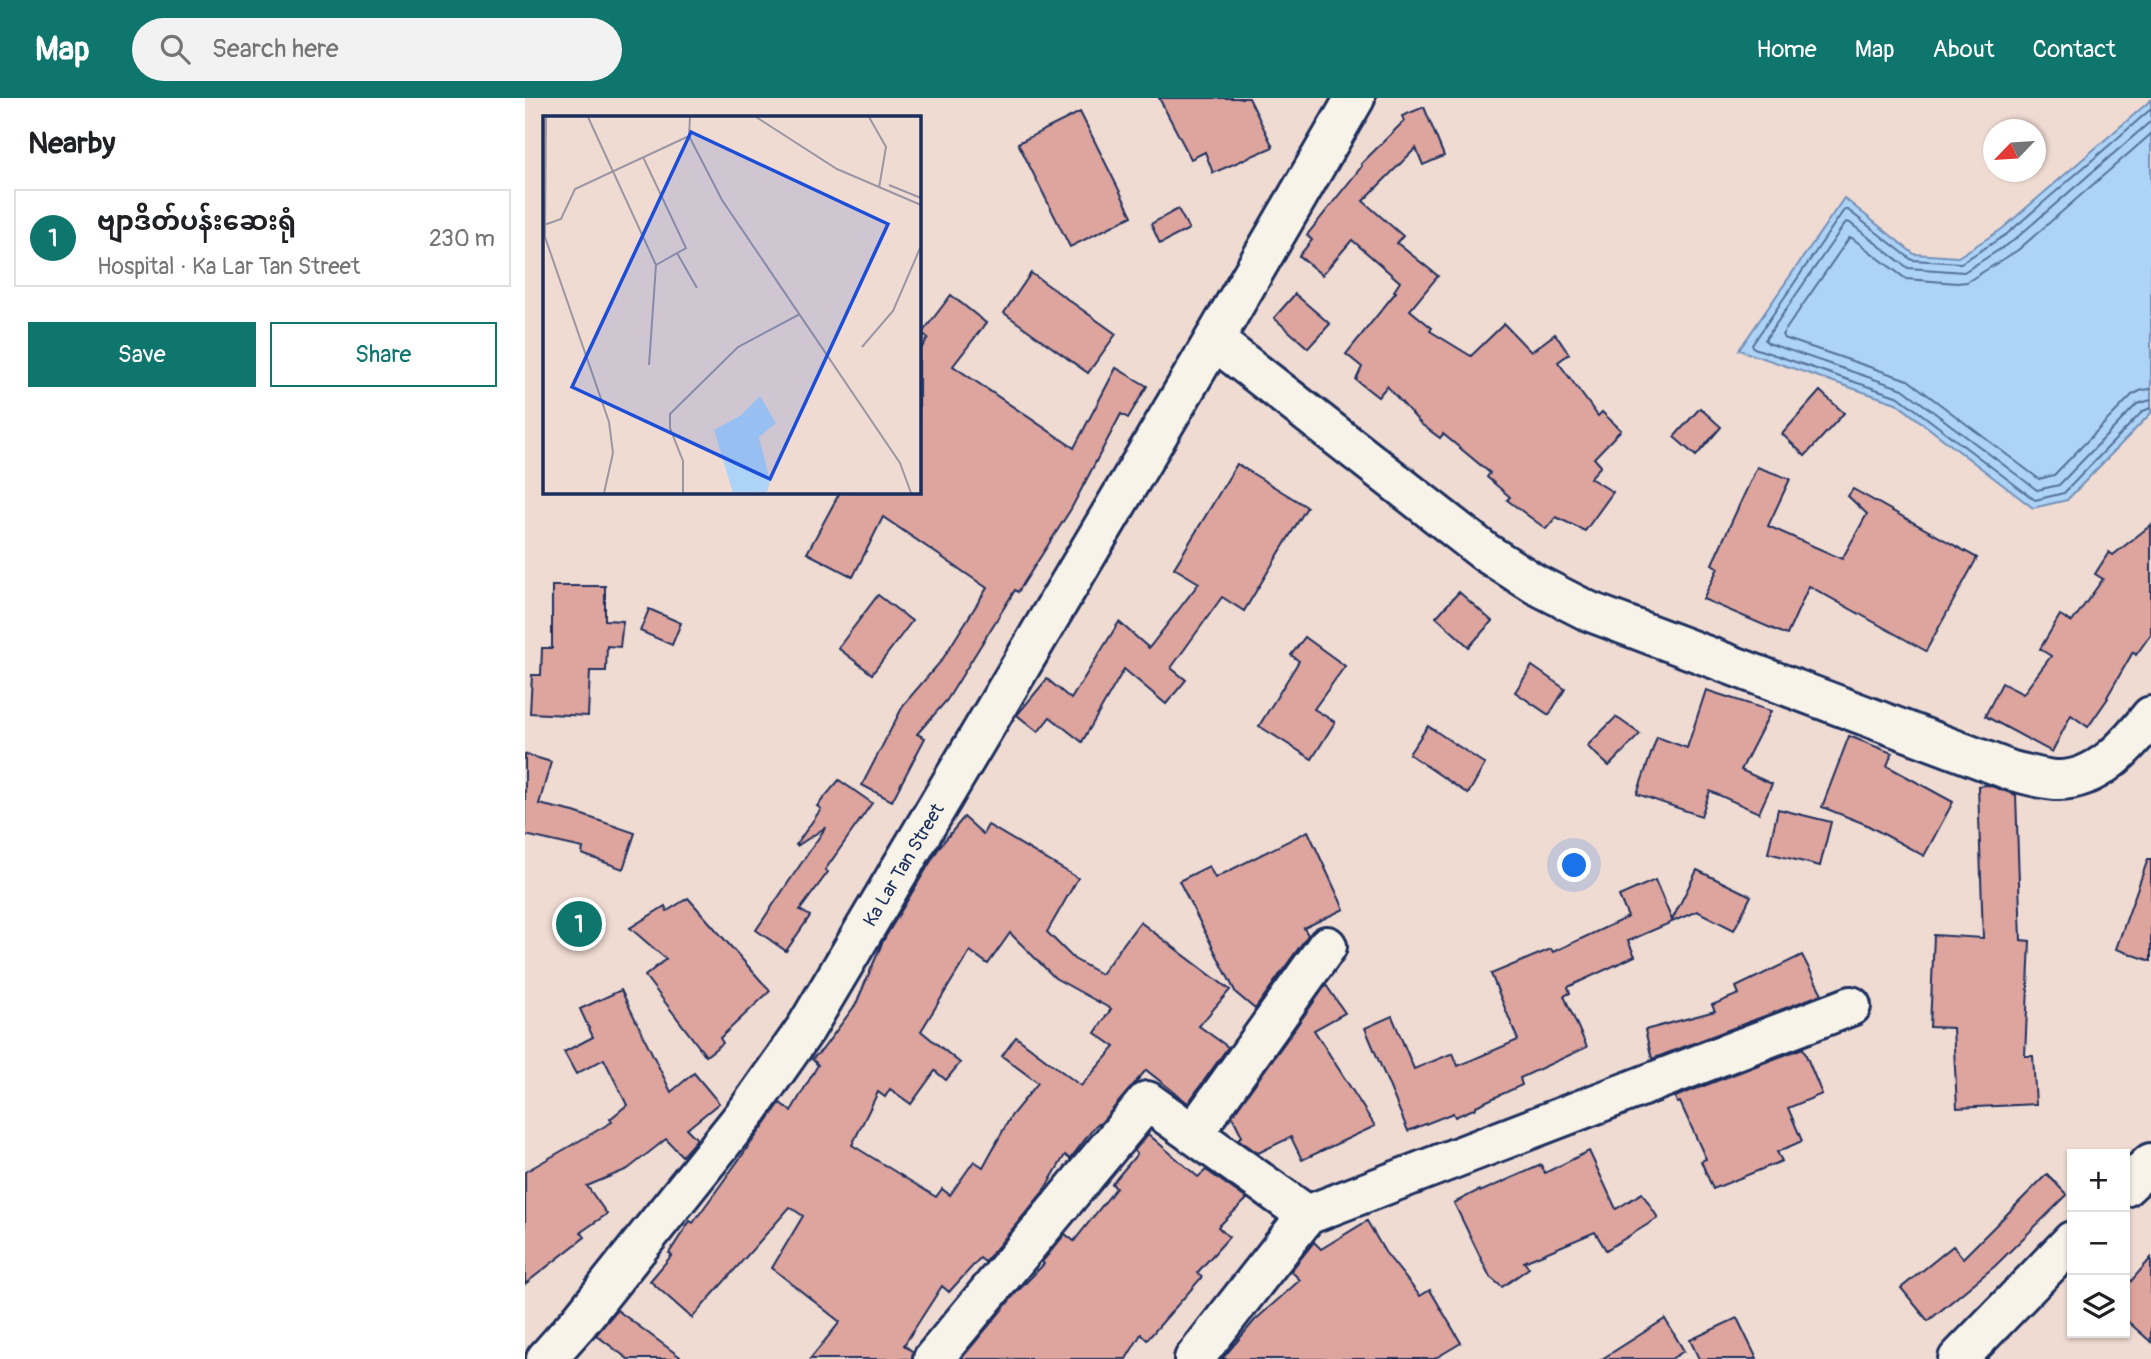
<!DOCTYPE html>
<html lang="en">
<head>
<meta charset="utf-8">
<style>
  body { margin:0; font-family:Pangolin,"Noto Sans Myanmar",sans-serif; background:#f2f2f2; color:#202124 }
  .controls { position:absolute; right:21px; bottom:21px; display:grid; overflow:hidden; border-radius:0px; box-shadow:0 2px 5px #0004 }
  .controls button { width:63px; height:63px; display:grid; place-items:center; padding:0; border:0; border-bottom:2px solid #e0e0e0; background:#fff; color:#202124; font:35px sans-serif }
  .compass { position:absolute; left:1458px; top:21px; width:63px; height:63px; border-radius:50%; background:#fff; box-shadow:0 2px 5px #0004; rotate:245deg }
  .you { position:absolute; left:1050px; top:768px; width:24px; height:24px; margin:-18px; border:5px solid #fff; border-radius:50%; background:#1a73e8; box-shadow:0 0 0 10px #1a73e833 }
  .badge { display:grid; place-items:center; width:46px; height:46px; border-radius:50%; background:#0f766e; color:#fff; font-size:23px; font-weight:700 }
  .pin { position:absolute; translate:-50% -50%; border:4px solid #fff; box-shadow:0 2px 7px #0006 }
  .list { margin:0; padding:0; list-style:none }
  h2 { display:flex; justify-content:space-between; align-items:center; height:91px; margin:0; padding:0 28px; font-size:30px }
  h2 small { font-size:23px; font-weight:400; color:#757577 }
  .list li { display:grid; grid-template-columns:46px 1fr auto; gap:21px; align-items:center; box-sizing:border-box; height:98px; margin:0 14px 14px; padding:0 14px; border:2px solid #e0e0e0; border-radius:0px }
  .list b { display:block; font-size:26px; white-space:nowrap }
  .list p { margin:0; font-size:23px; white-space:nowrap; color:#757577 }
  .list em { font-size:23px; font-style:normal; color:#757577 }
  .actions { display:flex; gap:14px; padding:21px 28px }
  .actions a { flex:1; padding:16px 0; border:2px solid #0f766e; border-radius:0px; text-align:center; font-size:24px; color:#0f766e }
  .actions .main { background:#0f766e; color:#fff }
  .icon { flex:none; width:38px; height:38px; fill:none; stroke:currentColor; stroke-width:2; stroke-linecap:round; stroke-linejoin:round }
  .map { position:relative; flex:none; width:1626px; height:1261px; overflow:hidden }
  header { display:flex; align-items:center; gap:42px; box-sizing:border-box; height:98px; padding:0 35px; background:#0f766e; color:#fff }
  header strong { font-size:33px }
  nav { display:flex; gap:38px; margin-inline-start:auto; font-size:24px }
  .search { width:490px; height:63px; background:#f2f2f2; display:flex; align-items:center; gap:18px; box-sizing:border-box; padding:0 24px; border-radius:38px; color:#757577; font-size:26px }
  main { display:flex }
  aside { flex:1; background:#fff }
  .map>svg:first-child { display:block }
  .water { fill:#add3f6; stroke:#7391b9; stroke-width:2 }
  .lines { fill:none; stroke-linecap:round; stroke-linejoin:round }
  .shore { stroke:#55719b; stroke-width:2 }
  .building { fill:#dea49e; stroke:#1b2f5e; stroke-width:2; fill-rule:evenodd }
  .minor-casing { stroke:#1b2f5e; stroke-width:44 }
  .minor { stroke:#f7f3e8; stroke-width:38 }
  .labels { text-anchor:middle; stroke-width:5; stroke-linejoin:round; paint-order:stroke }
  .street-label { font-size:19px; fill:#1b2f5e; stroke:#f7f3e8 }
  .inset-road { fill:none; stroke:#9b96a4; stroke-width:2 }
  .view { fill:#1d4ed8; fill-opacity:0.15; stroke:#1d4ed8; stroke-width:3.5 }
  .inset-edge { fill:none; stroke:#1b2f5e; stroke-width:3.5 }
</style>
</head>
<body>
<header>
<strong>Map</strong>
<div class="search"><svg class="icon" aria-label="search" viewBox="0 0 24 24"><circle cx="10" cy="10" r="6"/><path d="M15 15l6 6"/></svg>Search here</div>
<nav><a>Home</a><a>Map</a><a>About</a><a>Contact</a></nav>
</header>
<main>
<aside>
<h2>Nearby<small></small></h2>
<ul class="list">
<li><span class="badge">1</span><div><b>ဗျာဒိတ်ပန်းဆေးရုံ</b><p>Hospital · Ka Lar Tan Street</p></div><em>230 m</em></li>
</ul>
<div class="actions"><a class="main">Save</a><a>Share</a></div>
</aside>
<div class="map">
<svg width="1626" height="1261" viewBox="0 0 1626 1261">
  <rect width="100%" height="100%" fill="#f0dbd2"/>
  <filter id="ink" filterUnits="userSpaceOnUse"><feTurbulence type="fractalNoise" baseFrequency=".0143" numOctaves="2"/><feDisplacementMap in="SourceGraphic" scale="14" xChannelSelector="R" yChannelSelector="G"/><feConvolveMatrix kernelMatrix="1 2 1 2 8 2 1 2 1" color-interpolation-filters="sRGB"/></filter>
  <g filter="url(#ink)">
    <polygon class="water" points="1626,2 1626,315 1542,402 1508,410 1371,305 1214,252 1319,100 1389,156 1433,159 1477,131"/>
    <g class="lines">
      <g class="shore">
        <polyline points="1626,11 1482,136 1436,165 1387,162 1323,112 1319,112 1227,247 1229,250 1374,299 1510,402 1539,395 1618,313 1626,310"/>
        <polyline points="1626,23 1488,143 1439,174 1383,170 1325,125 1321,124 1240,242 1243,245 1378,291 1512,392 1534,387 1612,306 1626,302"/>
        <polyline points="1626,36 1493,152 1442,184 1432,185 1381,181 1327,140 1324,140 1257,237 1259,240 1383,282 1514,381 1529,377 1607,297 1617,292 1626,291"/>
      </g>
    </g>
    <g class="building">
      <polygon points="634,0 724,0 748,49 688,75 680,54 666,61"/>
      <polygon points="899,9 919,58 898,67 891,50 838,103 878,138 872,145 913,178 885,212 907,230 905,233 946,258 979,226 1006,254 1030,236 1044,256 1033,264 1073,318 1077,314 1096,332 1069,360 1076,368 1065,380 1088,394 1060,433 1031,419 1021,431 982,402 985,399 962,379 965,375 918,336 915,340 896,326 862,288 853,299 831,282 837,269 821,256 871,194 869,193 875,184 827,142 797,177 774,158 787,142 782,137 837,68 836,66 879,23 877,18"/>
      <polygon points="555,14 607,118 545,149 493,45"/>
      <polygon points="653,111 664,131 635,146 626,126"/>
      <polygon points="506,175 591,236 563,275 479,215"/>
      <polygon points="770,196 805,226 783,250 749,220"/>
      <polygon points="426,197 461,225 428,268 549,350 591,270 622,288 603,320 596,316 546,411 493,494 490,492 422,602 392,636 400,640 367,703 337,687 379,606 417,562 462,490 358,419 328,479 282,455 315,394 394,394 394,254 403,240 397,235"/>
      <polygon points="1295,293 1319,315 1280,358 1257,336"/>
      <polygon points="1175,310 1196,329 1171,358 1149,339"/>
      <polygon points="712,366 782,409 719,513 697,499 646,570 661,582 641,606 599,571 557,644 525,619 513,634 492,617 522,581 546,601 594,524 624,550 674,485 649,470"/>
      <polygon points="1232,369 1265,381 1243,428 1317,461 1342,416 1323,398 1328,391 1452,460 1401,553 1284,488 1262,537 1178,501 1193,470 1187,466"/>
      <polygon points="1626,427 1626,536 1611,557 1608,554 1582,599 1583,600 1563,629 1546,617 1527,654 1460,618 1477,585 1498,596 1526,558 1515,551 1535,517 1547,524 1578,481 1570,476 1584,454 1588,457"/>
      <polygon points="27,488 80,488 80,522 98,523 95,549 82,548 81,573 65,573 63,618 5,615 7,577 16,577 17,550 27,550"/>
      <polygon points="934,494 967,523 944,549 911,519"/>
      <polygon points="353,497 387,523 347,576 313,550"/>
      <polygon points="124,511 156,525 147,547 115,533"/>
      <polygon points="780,539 820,568 789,611 810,624 787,661 734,628 774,563 766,557"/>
      <polygon points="1007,568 1040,591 1024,617 990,594"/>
      <polygon points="1181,592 1246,613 1216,672 1247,686 1234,715 1185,693 1176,718 1112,696 1132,639 1162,650"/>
      <polygon points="1091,619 1115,636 1084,668 1062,648"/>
      <polygon points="903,628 960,666 943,696 884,656"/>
      <polygon points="1324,638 1367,655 1362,668 1428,704 1399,758 1340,726 1297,709"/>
      <polygon points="0,656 26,664 14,706 49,714 110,735 98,771 57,756 58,750 0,737"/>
      <polygon points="314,682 347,705 300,772 303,774 275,812 285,818 261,853 231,832 301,729 272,748 271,747 296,711 292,708"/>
      <polygon points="1463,687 1491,697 1496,842 1505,843 1500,958 1508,958 1511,1006 1432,1010 1428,930 1405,929 1409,837 1458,840 1453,688"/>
      <polygon points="1253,711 1306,724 1295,768 1243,755"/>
      <path d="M439,719L458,736L463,727L553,780L522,834L549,861L576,876L615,824L705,892L674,928L703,949L663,1005L621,972L576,1025L571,1027L545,1061L540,1057L518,1094L460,1164L455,1160L424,1194L417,1188L379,1247L388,1254L387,1261H285L315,1224L247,1170L278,1118L265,1109L167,1220L125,1183L147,1157L144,1155L165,1123L168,1125L255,1005L266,1013L293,967L287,961L297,952L331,906L358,843L415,748ZM485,835L530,880L586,911L570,935L590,949L556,988L491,939L477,958L513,985L486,1018L458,1069L449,1063L425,1097L417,1091L411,1099L327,1047L353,994L360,999L365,991L386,1006L410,973L421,982L435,965L396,933L445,853L463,866Z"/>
      <polygon points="783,733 819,811 779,830 783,837 730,911 711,895 654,783 684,768 690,780"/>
      <polygon points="1623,761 1626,761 1626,863 1591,851"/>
      <polygon points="1172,772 1226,798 1209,832 1172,813 1103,843 1110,858 1043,889 1045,895 1039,898 1062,949 995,980 997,987 951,1008 951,1010 930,1019 928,1015 883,1033 840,930 867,918 889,971 928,955 933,968 993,942 966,876 1026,851 1028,854 1103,819 1094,798 1130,782 1147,822"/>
      <polygon points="163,800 245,893 195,940 198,945 181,958 120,878 141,861 105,830 140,808 142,813"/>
      <polygon points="1277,857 1297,896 1127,961 1120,932 1190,913 1187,907 1214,896 1211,889"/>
      <polygon points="801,887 820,915 789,932 850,1028 777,1062 766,1039 733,1055 713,1041 717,1038 707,1018"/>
      <polygon points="96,892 146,994 169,975 194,1005 162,1031 172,1041 157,1058 141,1041 103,1071 62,1088 82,1116 56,1134 60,1139 0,1186 0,1074 87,1024 85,1021 102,1007 79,961 51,976 39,954 68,939 55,911"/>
      <polygon points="1278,950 1297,996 1263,1010 1277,1043 1252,1054 1257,1063 1188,1091 1176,1063 1181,1061 1155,1004 1152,1005 1150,999"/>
      <polygon points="623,1036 673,1079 681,1072 722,1101 693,1129 704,1139 672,1175 677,1179 622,1242 616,1236 601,1261 436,1261 490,1196 519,1166 517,1164 540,1136 549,1143 591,1090 587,1086 612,1056 609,1053"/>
      <polygon points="1064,1053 1091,1111 1117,1095 1133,1120 1081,1152 1070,1134 999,1164 1004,1170 977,1189 965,1179 929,1105 954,1092 955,1094 1016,1067 1020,1075"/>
      <polygon points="1522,1076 1542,1097 1470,1168 1403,1223 1376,1190 1428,1148 1438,1160"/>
      <polygon points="842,1123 860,1154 895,1198 905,1192 936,1245 909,1261 697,1261 730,1222 775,1182 766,1173 789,1144 796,1151"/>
      <polygon points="1626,1160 1626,1244 1600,1221 1600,1190"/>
      <polygon points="92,1212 158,1261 103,1261 71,1237"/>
      <polygon points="1212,1220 1232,1261 1174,1261 1165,1242"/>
      <polygon points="1140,1221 1159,1253 1146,1261 1077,1261"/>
    </g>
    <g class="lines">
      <g class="minor-casing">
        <g id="minor">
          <path d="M689,242L960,454L1010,486L1063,513L1487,673C1501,676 1516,681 1530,682C1572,684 1603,647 1626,618"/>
          <polyline points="668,1036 802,848"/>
          <polyline points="1600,1089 1626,1065"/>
          <path id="s1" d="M21,1261L54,1224L224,1011L281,930L689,242L830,0"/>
          <polyline points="408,1261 622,1003 782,1117"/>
          <polyline points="669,1261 782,1117 1326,908"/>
          <polyline points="1433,1261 1547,1143"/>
        </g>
      </g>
      <use href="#minor" class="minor"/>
    </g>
  </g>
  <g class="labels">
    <g class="street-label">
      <text dy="7" stroke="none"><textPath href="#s1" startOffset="611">Ka Lar Tan Street</textPath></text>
    </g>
  </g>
  <g transform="translate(18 18)">
    <rect width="378" height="378" fill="#f0dbd2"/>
    <path d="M217,280L233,307L216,321L227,365L224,376L190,377L171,314L197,300Z" fill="#add3f6"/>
    <path class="inset-road" d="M3,1L2,121L66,306L70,337L61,377M45,1L113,149L106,249M147,1L146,20L179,84L357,347L368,377M213,1L294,53L378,89M326,1L343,31L336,72M100,41L143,132L113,149M346,69L378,82M1,109L18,103L32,73L146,20M134,137L154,172M319,231L350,195L378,130M140,377V345L127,312V298L195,231L257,198"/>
    <path class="view" d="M148,16L345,108L227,363L29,271Z"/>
    <rect width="378" height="378" class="inset-edge"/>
  </g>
</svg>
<div class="controls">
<button>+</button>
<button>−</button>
<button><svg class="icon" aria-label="layers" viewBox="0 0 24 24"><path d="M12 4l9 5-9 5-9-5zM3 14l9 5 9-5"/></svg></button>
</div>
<svg class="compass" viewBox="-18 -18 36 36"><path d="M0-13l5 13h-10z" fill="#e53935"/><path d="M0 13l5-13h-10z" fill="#757577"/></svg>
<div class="you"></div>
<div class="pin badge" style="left:54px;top:826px">1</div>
</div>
</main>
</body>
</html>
